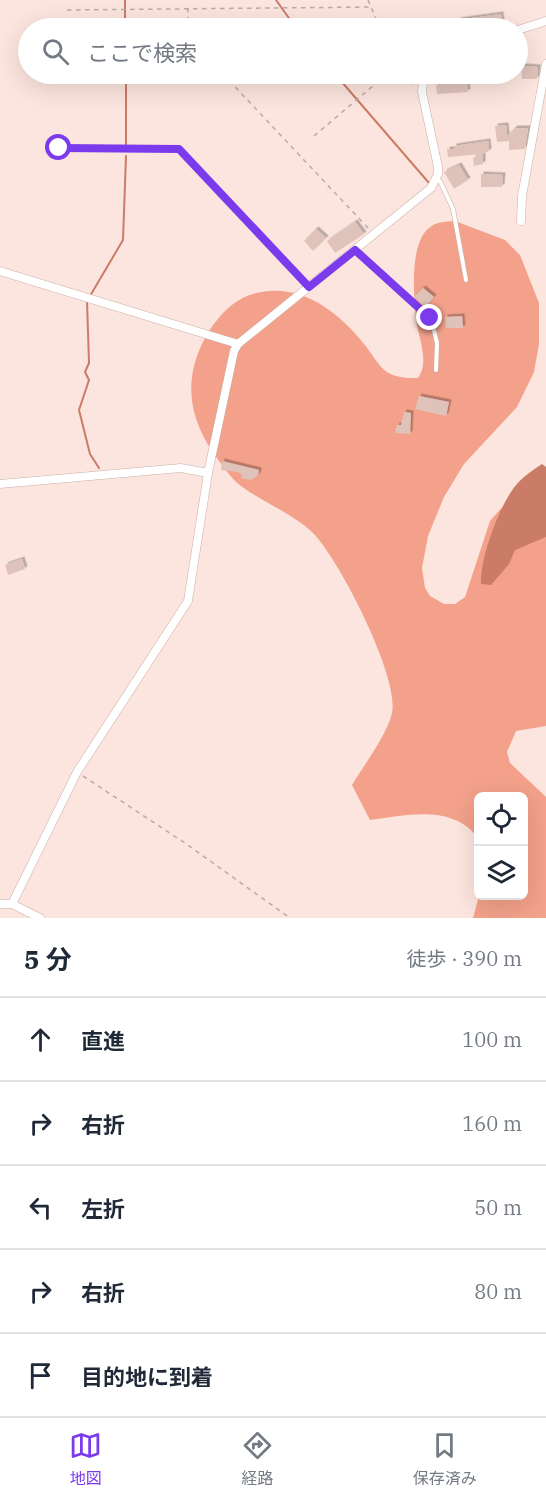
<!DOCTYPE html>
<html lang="ja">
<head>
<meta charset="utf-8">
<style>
  body { margin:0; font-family:"IBM Plex Serif","Noto Sans JP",serif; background:#f6f6f7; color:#1f2937 }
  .controls { position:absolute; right:18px; bottom:18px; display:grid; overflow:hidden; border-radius:9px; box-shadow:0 6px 24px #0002 }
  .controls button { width:54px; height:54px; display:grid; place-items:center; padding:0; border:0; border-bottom:2px solid #e0e1e3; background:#fff; color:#1f2937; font:30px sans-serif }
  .stop { position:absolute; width:18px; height:18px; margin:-14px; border:4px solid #7c3aed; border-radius:50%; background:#fff }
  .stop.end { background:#7c3aed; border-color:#fff; box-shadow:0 2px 6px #0008 }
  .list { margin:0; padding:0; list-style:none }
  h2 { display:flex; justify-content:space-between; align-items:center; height:78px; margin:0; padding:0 24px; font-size:26px }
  h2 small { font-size:20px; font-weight:400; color:#747a83 }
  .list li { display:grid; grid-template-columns:39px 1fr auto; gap:18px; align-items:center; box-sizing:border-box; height:84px; padding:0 24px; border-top:2px solid #e0e1e3 }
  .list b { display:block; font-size:22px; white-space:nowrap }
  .list em { font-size:20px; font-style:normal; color:#747a83 }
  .icon { flex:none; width:33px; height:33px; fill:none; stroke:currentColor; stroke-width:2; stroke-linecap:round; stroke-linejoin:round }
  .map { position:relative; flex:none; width:546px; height:918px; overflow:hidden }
  .search { position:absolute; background:#fff; box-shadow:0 6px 24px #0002; left:18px; right:18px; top:18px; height:66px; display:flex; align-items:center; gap:15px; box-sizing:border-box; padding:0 21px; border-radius:33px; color:#747a83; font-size:22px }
  .sheet { height:498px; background:#fff }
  nav { display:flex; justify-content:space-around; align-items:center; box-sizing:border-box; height:84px; border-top:2px solid #e0e1e3; background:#fff; font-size:16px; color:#747a83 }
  nav a { display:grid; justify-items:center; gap:3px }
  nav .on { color:#7c3aed }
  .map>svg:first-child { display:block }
  .forest { fill:#f3a18a }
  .water { fill:#cb7c66 }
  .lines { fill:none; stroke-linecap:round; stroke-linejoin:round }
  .stream { stroke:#cb7c66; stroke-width:2 }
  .building { fill:#dfc3bb; filter:url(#shadow) }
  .lane-casing { stroke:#cbafa7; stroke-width:5 }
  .street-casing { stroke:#cbafa7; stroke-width:9 }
  .path { stroke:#bdaaa4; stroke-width:1.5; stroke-dasharray:4.5 4.5; stroke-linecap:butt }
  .lane { stroke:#fff; stroke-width:4 }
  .street { stroke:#fff; stroke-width:8 }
  .route { stroke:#7c3aed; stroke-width:8 }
</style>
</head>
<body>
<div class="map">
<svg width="546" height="918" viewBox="0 0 546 918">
  <defs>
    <filter id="shadow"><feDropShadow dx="2.5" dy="-2.5" stdDeviation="0" flood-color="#0004"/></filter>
  </defs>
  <rect width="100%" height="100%" fill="#fce5de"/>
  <path class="forest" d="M455,221L505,240L520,255L539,303V344L534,372L517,407L464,464L444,497L428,536L422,568L425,588L430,596L444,604H455L465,597L490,521L518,489L546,472V726L516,731L507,752L510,763L546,797V918H473L479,896H524V796H478V838C453,804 407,815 370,820L352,785C364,765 387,735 392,713C400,678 339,559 313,533C292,513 264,503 241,486C230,478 220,462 212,451C185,410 184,370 211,328C226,307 242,293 269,291C308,288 341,315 364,344C371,352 378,366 387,372C396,378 408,378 418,378C430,362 418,337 416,319C414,296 409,244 429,228C437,221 446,222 455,221Z"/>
  <path class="water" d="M542,464L546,467V537L515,550L509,564L491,585L481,584C480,559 497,513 511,492C518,480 530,472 542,464Z"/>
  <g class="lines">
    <g class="stream">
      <polyline points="125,0 125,28"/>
      <polyline points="276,0 296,28"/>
      <polyline points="126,74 126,146"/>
      <polyline points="335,74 429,183"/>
      <polyline points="90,296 123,240 126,156"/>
      <polyline points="87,301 89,363 85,372 89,380 79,410 90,454 99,468"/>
    </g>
  </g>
  <g class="building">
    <polygon points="501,14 502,24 459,28 458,20"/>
    <polygon points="521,66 538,67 537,79 522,79"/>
    <polygon points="440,81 451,81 451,84 467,83 468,92 437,94 436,85 440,85"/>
    <polygon points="506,125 507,136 515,128 528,128 525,149 509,150 509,141 497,142 495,126"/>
    <polygon points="488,141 489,151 483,154 483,164 474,166 473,158 482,154 448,157 447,149 454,149 454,146"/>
    <polygon points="459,165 468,180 454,189 444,172"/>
    <polygon points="481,174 503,175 502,187 481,187"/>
    <polygon points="355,222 364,234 335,253 327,241"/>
    <polygon points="316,229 326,238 313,251 304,241"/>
    <polygon points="423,288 434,297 426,307 414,297"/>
    <polygon points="462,316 463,328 446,328 445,317"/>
    <polygon points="419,396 449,402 446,416 415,409"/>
    <polygon points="404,412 411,413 410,434 395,433 397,425 401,425"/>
    <polygon points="222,461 259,470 258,475 251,480 241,478 242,474 237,472 221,470"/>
    <polygon points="22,559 25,569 8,575 5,565"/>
  </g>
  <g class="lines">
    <g class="lane-casing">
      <g id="lane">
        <polyline points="435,180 440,181 453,209 466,280"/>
        <polyline points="355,250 431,318 437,343 436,370"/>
      </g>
    </g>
    <g class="street-casing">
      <g id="street">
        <polyline points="518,30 546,21"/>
        <polyline points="521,221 522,196 546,64"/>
        <polyline points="0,271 238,344"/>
        <polyline points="0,484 181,468 208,473"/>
        <polyline points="0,904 12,904 77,772 188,601 208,473 234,351 238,344 431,188 438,174 438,167 422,92 423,81 429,74"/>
        <polyline points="12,904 40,918"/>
      </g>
    </g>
    <g class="path">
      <polyline points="368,0 380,28"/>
      <polyline points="188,8 188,28"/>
      <polyline points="67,10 371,7"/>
      <polyline points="223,74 369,229"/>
      <polyline points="404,74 415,87"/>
      <polyline points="314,136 387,74"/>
      <polyline points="59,148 179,149 305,282"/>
      <polyline points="83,776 185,843 290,918"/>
    </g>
    <use href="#lane" class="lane"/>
    <use href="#street" class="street"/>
  </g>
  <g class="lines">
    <polyline class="route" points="59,148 179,149 309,287 355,250 430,318"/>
  </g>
</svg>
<div class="controls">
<button><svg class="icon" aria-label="locate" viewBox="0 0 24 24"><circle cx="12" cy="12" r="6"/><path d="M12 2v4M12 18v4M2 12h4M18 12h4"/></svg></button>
<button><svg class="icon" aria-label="layers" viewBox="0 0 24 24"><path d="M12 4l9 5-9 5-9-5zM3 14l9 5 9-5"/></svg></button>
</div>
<div class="stop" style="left:59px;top:148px"></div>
<div class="stop end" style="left:430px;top:318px"></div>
<div class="search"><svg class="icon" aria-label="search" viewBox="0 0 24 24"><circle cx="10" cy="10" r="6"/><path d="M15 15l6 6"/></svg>ここで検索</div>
</div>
<section class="sheet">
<h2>5 分<small>徒歩 · 390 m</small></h2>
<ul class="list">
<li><svg class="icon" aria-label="ahead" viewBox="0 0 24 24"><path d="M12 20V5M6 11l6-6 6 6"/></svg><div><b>直進</b></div><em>100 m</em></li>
<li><svg class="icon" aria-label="right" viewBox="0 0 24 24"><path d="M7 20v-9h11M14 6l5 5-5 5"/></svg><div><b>右折</b></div><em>160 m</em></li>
<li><svg class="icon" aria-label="left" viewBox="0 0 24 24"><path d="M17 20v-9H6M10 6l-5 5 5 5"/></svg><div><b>左折</b></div><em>50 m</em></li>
<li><svg class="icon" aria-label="right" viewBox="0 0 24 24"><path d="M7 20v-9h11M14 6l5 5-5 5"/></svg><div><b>右折</b></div><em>80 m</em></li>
<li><svg class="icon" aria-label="arrive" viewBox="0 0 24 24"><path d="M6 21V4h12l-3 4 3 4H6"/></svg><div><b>目的地に到着</b></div></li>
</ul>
</section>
<nav>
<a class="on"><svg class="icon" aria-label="map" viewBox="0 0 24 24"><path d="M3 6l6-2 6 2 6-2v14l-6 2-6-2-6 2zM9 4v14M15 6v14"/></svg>地図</a>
<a><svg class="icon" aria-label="directions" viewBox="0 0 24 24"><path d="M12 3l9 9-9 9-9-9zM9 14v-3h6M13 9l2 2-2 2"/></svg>経路</a>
<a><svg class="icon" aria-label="saved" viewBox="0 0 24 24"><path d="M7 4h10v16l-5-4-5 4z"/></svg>保存済み</a>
</nav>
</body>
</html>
